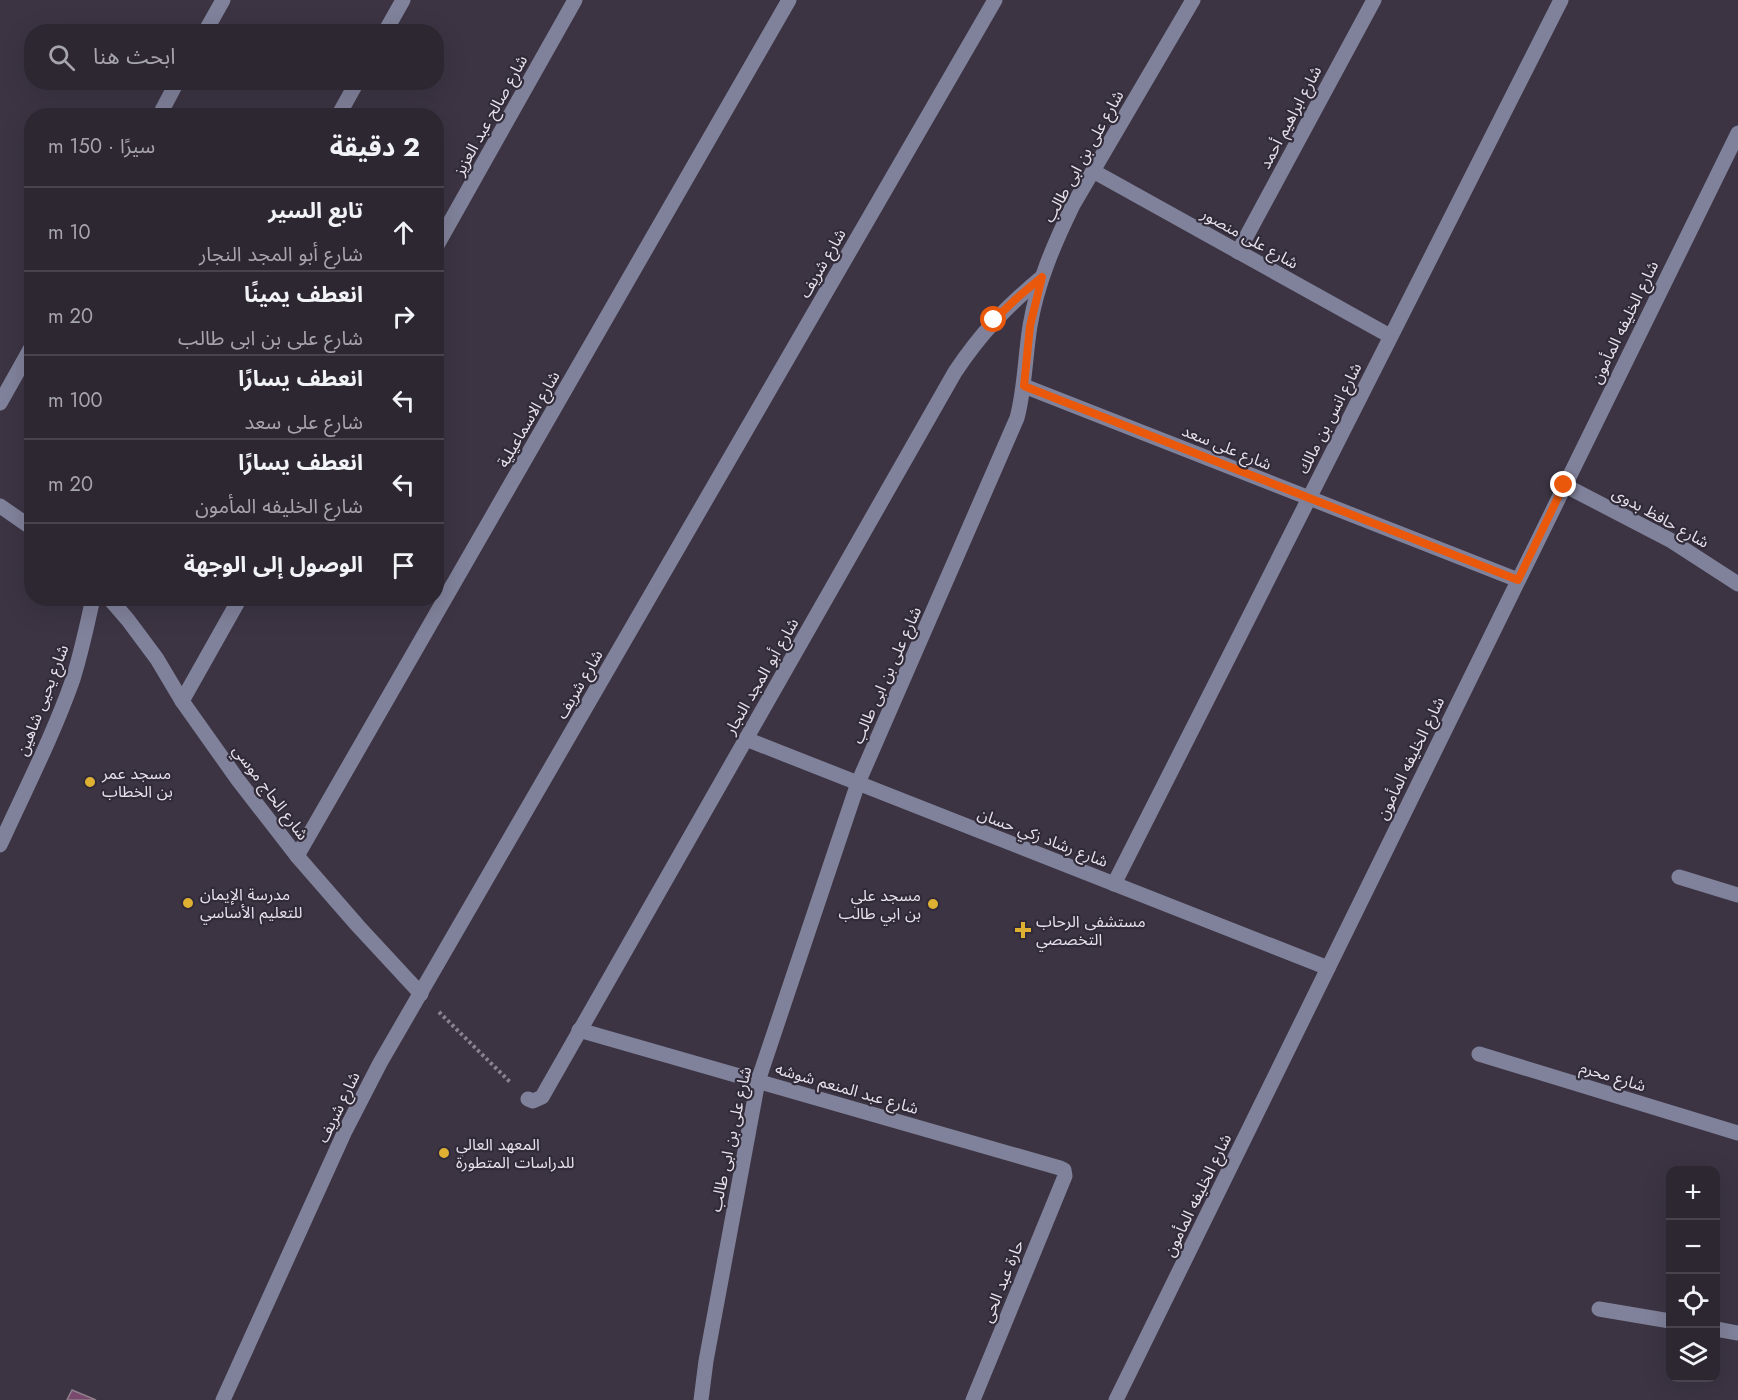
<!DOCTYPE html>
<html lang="ar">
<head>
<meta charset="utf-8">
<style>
  body { margin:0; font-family:Jost,"Noto Sans Arabic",sans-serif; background:#352f3a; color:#f1f3f6; direction:rtl }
  .controls { position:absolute; right:18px; bottom:18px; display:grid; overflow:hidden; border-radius:12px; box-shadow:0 6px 24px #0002 }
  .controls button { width:54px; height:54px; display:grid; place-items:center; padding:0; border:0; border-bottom:2px solid #48444d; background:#2d2732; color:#f1f3f6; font:30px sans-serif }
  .stop { position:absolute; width:18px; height:18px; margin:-14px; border:4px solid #ea580c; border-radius:50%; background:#fff }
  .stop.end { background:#ea580c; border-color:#fff; box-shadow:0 2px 6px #0008 }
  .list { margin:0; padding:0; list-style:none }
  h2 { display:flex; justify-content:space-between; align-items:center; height:78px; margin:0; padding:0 24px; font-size:26px }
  h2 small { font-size:20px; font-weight:400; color:#a7a5ac }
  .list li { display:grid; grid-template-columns:39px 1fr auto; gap:18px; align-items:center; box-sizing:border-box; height:84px; padding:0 24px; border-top:2px solid #48444d }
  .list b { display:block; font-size:22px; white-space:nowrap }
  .list p { margin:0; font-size:20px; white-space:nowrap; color:#a7a5ac }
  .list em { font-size:20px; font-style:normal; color:#a7a5ac }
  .icon { flex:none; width:33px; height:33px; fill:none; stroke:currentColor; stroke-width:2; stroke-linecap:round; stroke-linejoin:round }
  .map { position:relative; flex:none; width:1738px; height:1400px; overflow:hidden; direction:ltr }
  .search { position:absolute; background:#2d2732; box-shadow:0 6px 24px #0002; left:24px; top:24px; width:420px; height:66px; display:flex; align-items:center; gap:15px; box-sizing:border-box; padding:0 21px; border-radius:24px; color:#a7a5ac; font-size:22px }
  .panel { position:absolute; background:#2d2732; box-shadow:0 6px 24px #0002; left:24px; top:108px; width:420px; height:498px; border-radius:24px; direction:rtl }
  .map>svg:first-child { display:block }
  .building { fill:#7a4a6e; stroke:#907e8b; stroke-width:1.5 }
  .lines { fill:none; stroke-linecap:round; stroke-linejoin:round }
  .path { stroke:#8a8490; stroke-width:4; stroke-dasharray:3 3; stroke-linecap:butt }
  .minor { stroke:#80829b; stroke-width:15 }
  .route { stroke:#ea580c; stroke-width:8 }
  .poi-dot { fill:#deb133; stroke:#312a39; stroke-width:2 }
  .labels { text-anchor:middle; stroke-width:4.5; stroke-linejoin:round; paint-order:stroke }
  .street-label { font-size:16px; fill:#e6e1eb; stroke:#312a39 }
  .poi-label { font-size:16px; fill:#e6e1eb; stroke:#312a39; text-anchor:start }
</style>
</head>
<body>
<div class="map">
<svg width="1738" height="1400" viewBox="0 0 1738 1400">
  <rect width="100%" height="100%" fill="#3c3443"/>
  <polygon class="building" points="72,1390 96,1400 67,1400"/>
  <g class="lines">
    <polyline class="path" points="439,1012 510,1082"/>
    <g class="minor">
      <polyline points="205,32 223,0"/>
      <polyline points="385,32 403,0"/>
      <polyline points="159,116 177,82"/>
      <polyline points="338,116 357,82"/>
      <polyline points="1093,171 1390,336"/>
      <polyline points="436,247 575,0"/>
      <polyline points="1238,252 1374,0"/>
      <polyline points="1024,386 1518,580"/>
      <polyline points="0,403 32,346"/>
      <polyline points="1564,485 1670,540 1738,584"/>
      <polyline points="0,506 32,528"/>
      <polyline points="109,598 128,620 157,659 182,701 238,780 297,856 358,926 421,994"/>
      <polyline points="182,701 240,598"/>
      <polyline points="746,739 1328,968"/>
      <path d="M0,845C25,790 53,736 73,679C81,653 87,626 93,598"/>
      <polyline points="297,856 789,0"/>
      <polyline points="1679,877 1738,895"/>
      <polyline points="1114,884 1561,0"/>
      <polyline points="579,1030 1060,1168 1064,1170 1065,1176 973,1400"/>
      <polyline points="1479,1054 1738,1133"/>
      <path d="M528,1099L533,1101L542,1097L955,372C981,333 1006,307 1042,277"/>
      <polyline points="1599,1309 1670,1321"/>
      <polyline points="1716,1329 1738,1333"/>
      <polyline points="223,1400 345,1131 380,1063 995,0"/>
      <path d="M701,1400L706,1361L758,1081L858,783L1017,418C1025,388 1025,357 1030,326C1037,283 1054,244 1073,205L1193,0"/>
      <polyline points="1116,1400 1738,133"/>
    </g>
  </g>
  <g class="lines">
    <polyline class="route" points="994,320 1017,298 1042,277 1030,326 1024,386 1518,580 1564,485"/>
  </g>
  <g class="poi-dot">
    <circle cx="90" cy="782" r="6"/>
    <circle cx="188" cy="903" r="6"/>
    <circle cx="933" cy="904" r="6"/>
    <path d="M1020 921h6v6h6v6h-6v6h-6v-6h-6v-6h6z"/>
    <circle cx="444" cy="1153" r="6"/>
  </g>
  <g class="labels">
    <g class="street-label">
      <text transform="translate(490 115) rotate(-61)" y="6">شارع صالح عبد العزيز</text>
      <text transform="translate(1290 117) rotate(-62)" y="6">شارع ابراهيم أحمد</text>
      <text transform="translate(1083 156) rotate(-61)" y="6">شارع على بن ابى طالب</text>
      <text transform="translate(1250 238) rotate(29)" y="6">شارع على منصور</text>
      <text transform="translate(822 263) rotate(-60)" y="6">شارع شريف</text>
      <text transform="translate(1624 322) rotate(-64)" y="6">شارع الخليفه المأمون</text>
      <text transform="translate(1329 418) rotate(-63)" y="6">شارع انس بن مالك</text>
      <text transform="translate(528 419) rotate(-60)" y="6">شارع الاسماعيلية</text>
      <text transform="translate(1227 447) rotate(22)" y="6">شارع على سعد</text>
      <text transform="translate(1661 517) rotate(29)" y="6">شارع حافظ بدوى</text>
      <text transform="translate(886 675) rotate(-66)" y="6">شارع على بن ابى طالب</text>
      <text transform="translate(761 676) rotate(-60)" y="6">شارع أبو المجد النجار</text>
      <text transform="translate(579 684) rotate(-60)" y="6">شارع شريف</text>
      <text transform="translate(42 700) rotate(-69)" y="6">شارع يحيى شاهين</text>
      <text transform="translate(1410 758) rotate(-64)" y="6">شارع الخليفه المأمون</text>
      <text transform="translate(271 792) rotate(53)" y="6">شارع الحاج موسي</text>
      <text transform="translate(1043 837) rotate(21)" y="6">شارع رشاد زكي حسان</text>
      <text transform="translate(1613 1076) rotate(17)" y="6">شارع محرم</text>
      <text transform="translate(847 1088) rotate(16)" y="6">شارع عبد المنعم شوشه</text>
      <text transform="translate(338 1107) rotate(-64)" y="6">شارع شريف</text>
      <text transform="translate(730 1139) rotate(-78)" y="6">شارع على بن ابى طالب</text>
      <text transform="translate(1197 1195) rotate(-64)" y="6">شارع الخليفه المأمون</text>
      <text transform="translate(1002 1281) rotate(-68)" y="6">حارة عبد الحى</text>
    </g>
    <g class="poi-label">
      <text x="102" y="779">مسجد عمر<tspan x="102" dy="18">بن الخطاب</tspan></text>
      <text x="200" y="900">مدرسة الإيمان<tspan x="200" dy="18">للتعليم الأساسي</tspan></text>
      <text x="921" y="901" text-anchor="end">مسجد علي<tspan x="921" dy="18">بن ابي طالب</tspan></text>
      <text x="1036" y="927">مستشفى الرحاب<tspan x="1036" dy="18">التخصصي</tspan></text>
      <text x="456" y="1150">المعهد العالي<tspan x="456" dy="18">للدراسات المتطورة</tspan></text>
    </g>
  </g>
</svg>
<div class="controls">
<button>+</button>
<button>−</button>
<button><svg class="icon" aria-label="locate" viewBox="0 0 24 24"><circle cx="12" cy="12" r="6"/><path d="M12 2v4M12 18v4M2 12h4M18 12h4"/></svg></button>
<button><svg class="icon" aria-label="layers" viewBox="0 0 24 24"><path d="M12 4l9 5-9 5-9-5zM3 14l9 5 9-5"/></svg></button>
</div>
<div class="stop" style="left:994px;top:320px"></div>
<div class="stop end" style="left:1564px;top:485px"></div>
<div class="search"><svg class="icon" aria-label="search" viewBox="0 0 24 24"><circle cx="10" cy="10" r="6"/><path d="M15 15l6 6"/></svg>ابحث هنا</div>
<section class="panel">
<h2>2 دقيقة<small>سيرًا · 150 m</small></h2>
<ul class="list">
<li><svg class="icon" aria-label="ahead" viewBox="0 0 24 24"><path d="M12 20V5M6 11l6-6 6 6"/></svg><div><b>تابع السير</b><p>شارع أبو المجد النجار</p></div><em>10 m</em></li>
<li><svg class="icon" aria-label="right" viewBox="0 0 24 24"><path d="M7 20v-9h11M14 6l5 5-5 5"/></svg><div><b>انعطف يمينًا</b><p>شارع على بن ابى طالب</p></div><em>20 m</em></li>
<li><svg class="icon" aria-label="left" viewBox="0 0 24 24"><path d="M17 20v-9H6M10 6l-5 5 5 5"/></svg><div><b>انعطف يسارًا</b><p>شارع على سعد</p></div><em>100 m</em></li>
<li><svg class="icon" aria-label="left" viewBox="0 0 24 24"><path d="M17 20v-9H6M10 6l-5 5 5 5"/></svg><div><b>انعطف يسارًا</b><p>شارع الخليفه المأمون</p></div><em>20 m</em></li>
<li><svg class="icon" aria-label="arrive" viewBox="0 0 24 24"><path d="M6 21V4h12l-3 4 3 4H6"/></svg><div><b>الوصول إلى الوجهة</b></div></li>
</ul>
</section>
</div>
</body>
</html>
